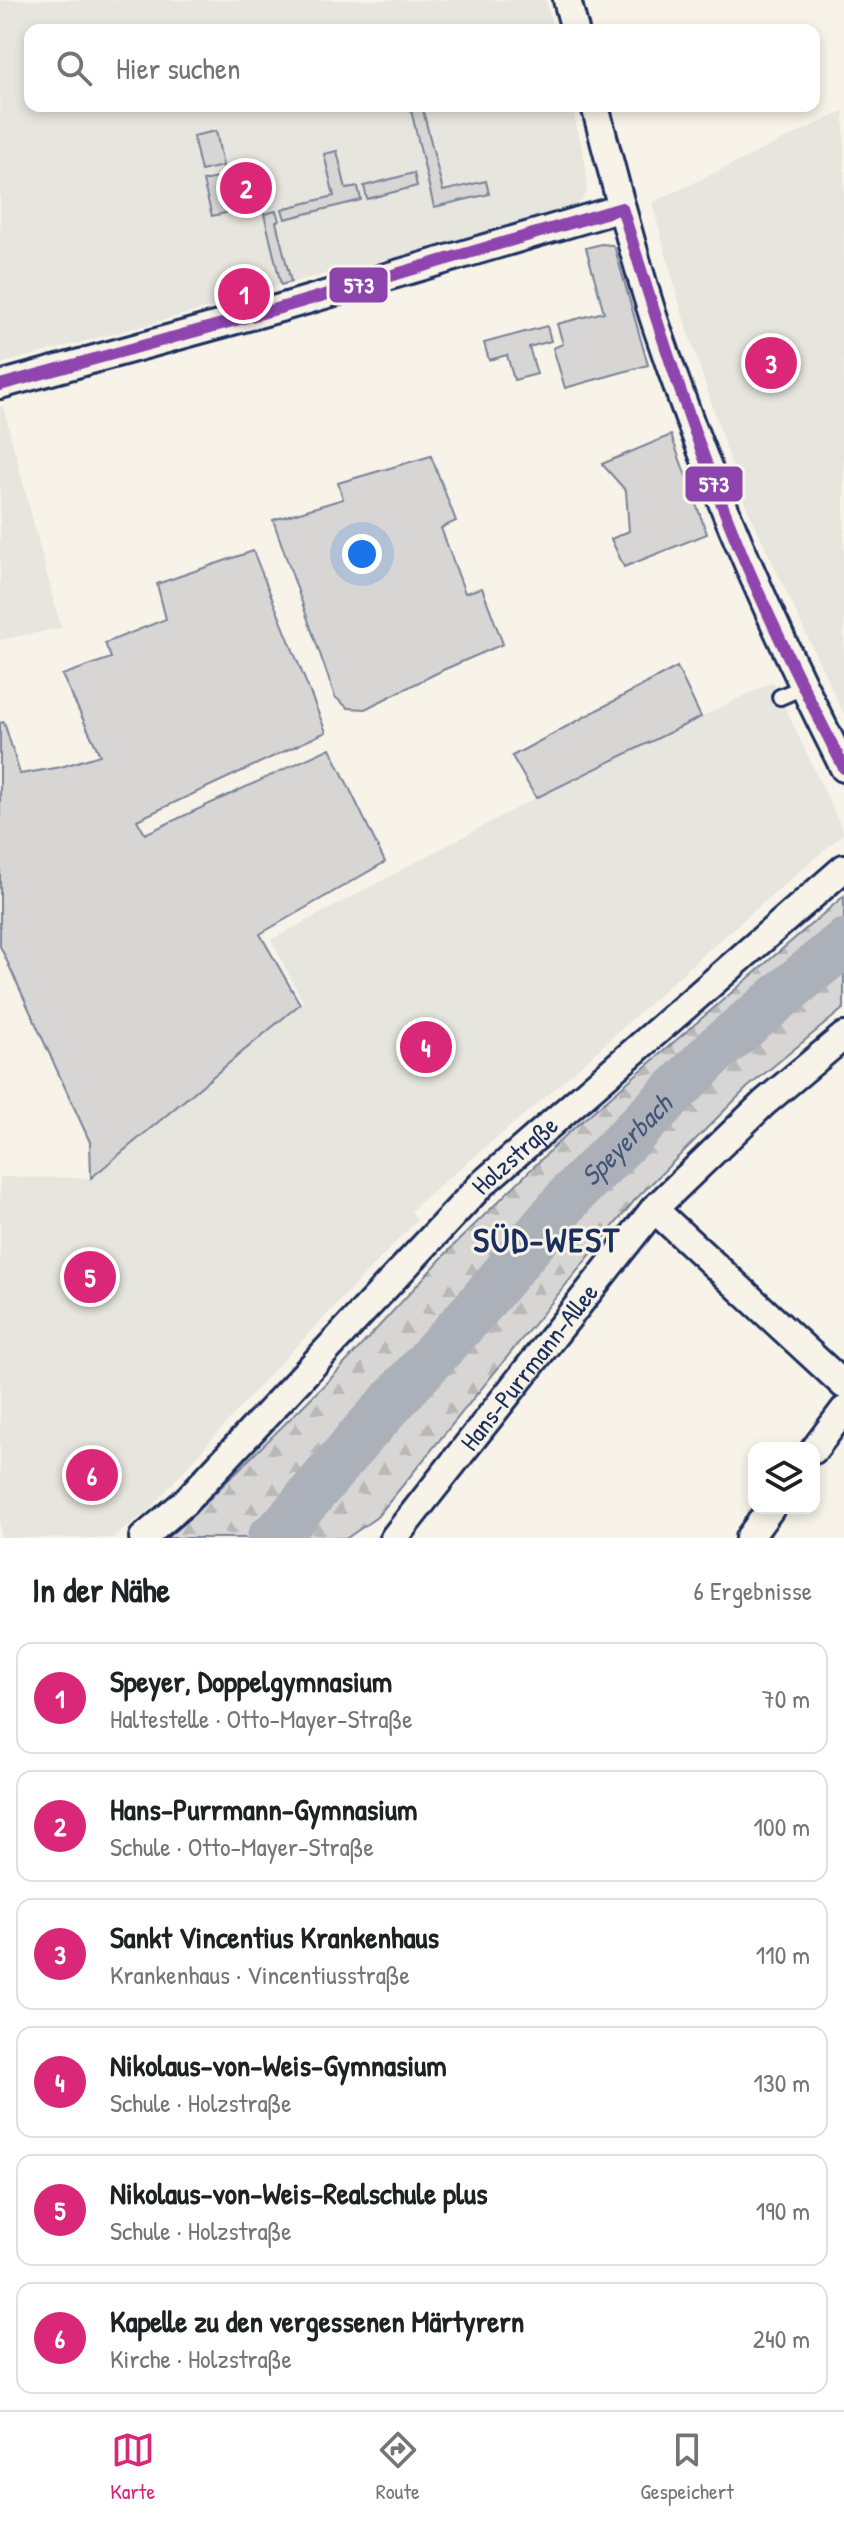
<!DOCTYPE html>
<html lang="de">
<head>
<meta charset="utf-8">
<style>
  body { margin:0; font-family:"Patrick Hand",sans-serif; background:#f2f2f2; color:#202124 }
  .controls { position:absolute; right:24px; bottom:24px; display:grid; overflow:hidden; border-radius:16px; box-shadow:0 4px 12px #0003 }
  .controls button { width:72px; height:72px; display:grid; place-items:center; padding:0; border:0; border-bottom:2px solid #e0e0e0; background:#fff; color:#202124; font:40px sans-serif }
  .you { position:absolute; left:362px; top:554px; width:28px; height:28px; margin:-20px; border:6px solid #fff; border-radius:50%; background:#1a73e8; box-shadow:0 0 0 12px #1a73e833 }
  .badge { display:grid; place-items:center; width:52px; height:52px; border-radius:50%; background:#db2777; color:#fff; font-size:26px; font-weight:700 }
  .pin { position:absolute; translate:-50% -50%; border:4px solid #fff; box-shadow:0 2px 8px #0006 }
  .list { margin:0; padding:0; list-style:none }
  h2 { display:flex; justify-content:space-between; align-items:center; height:104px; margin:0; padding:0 32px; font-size:34px }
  h2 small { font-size:26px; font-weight:400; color:#757577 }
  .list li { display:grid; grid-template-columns:52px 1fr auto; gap:24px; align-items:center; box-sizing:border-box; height:112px; margin:0 16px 16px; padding:0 16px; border:2px solid #e0e0e0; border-radius:16px }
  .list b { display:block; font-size:30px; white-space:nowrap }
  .list p { margin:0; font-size:26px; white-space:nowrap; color:#757577 }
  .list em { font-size:26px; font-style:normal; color:#757577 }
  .icon { flex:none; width:44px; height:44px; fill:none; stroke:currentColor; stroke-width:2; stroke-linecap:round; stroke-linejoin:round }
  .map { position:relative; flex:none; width:844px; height:1538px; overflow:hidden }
  .search { position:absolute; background:#fff; box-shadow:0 4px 12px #0003; left:24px; right:24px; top:24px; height:88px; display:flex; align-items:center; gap:20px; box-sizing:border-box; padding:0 28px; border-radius:16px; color:#757577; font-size:30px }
  .sheet { height:872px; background:#fff }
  nav { display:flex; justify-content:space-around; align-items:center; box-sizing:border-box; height:112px; border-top:2px solid #e0e0e0; background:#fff; font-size:22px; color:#757577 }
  nav a { display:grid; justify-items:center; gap:4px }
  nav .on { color:#db2777 }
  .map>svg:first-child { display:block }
  .built { fill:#e6e5de }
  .green { fill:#d7d6d4; stroke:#798299; stroke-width:2 }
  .forest { fill:url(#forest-firs); stroke:#798299; stroke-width:2 }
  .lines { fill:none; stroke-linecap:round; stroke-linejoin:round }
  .river { stroke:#acb0b9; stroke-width:48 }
  .lane-casing { stroke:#1b2f5e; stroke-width:20 }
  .street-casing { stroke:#1b2f5e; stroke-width:32 }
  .lane { stroke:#f7f3e8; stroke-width:14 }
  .street { stroke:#f7f3e8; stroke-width:26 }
  .bus-1-casing { stroke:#f7f3e8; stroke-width:18 }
  .bus-1 { stroke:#8e44ad; stroke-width:12 }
  .labels { text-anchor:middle; stroke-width:6; stroke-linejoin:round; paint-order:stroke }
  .street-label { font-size:26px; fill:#1b2f5e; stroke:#f7f3e8 }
  .water-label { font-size:28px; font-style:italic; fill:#465679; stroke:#f7f3e8 }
  .district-label { font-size:34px; font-weight:bold; letter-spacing:2px; fill:#1b2f5e; stroke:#f7f3e8 }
  .line-badge { stroke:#f7f3e8; stroke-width:3 }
  .badge-label { font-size:22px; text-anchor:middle; font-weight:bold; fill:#fff }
</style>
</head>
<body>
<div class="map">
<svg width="844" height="1538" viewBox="0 0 844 1538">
  <defs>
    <pattern id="forest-firs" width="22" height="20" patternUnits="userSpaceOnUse" patternTransform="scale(2)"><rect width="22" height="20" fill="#d7d6d4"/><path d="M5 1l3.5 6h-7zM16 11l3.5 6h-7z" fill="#b8b8b8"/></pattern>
  </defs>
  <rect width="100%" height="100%" fill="#f7f3e8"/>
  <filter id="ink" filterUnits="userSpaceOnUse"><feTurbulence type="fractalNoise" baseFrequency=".0125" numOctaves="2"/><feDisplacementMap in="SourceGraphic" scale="16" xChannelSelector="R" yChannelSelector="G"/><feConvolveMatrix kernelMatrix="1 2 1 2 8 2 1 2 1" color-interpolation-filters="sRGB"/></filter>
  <g filter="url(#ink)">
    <g class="built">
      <polygon points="0,0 546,0 553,30 30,30 30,106 572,106 586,167 587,191 582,200 574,207 499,232 281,285 205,309 0,364"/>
      <polygon points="844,111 844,715 742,497 682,313 652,203"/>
      <polygon points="3,406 61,628 0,640 0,407"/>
      <polygon points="773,682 844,833 697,960 555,1089 421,1201 411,1211 417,1220 268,1376 148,1511 113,1538 0,1538 0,1177 91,1178 303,1002 271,940 552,789"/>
    </g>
    <g class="green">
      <polygon points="410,106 422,106 443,191 486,181 489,194 434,207"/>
      <polygon points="216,131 223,166 201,171 193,136"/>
      <polygon points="337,151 346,189 358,187 361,200 285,219 282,209 334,196 324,154"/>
      <polygon points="414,173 417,186 367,199 364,186"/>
      <polygon points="226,176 234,211 212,216 203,181"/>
      <polygon points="276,211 279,220 276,222 291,282 281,285 264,214"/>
      <polygon points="601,244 612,245 615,249 648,365 565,388 553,348 563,344 557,324 604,312 586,248"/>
      <polygon points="547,326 551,341 529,347 537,374 514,380 507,355 489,360 484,343"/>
      <polygon points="671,435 707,534 624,567 611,539 629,531 626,491 602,464"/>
      <polygon points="431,456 456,521 441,528 465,593 482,588 503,644 443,670 365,709 348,708 335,697 332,688 273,520 343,499 338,483"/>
      <polygon points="253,551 326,732 137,820 145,834 330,748 385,862 260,934 300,1004 91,1178 90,1142 0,946 0,723 4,722 20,774 61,767 100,755 62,675 111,658 105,643 166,619 157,584"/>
      <polygon points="677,667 701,717 536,798 512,756"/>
    </g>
    <polygon class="forest" points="844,896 844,1008 747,1088 634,1201 377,1517 347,1538 162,1538 203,1505 336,1373 453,1246 567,1134"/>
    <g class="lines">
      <path class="river" id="s1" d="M271,1538L284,1527L362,1435L475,1310L573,1193L718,1048L844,943"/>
      <g class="lane-casing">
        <polyline id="lane" points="780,697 803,687"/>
      </g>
      <g class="street-casing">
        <g id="street">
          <polyline points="567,0 575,30"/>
          <path d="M595,106C614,178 632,251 655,322C706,476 771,624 844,768"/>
          <polyline points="0,385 280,308 622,208"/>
          <polyline points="654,1209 844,1385"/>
          <polyline points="814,1450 844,1410"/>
          <path id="s2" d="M143,1538L184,1503L482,1184L844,868"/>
          <path id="s3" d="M394,1538L654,1209L764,1103L844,1036"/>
          <polyline points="749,1538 771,1508"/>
        </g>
      </g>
      <use href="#lane" class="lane"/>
      <use href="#street" class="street"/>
      <g class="bus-1-casing">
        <path id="bus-1" d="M0,385L280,308L622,208C658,327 696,445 744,559C774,630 809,699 844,768"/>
      </g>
      <use href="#bus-1" class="bus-1"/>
    </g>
  </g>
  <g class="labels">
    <g class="street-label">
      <text dy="9" stroke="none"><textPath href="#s2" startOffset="534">Holzstraße</textPath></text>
      <text dy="9" stroke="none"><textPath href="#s3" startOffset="218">Hans-Purrmann-Allee</textPath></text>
    </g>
    <g class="water-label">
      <text dy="10" stroke="none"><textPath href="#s1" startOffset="534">Speyerbach</textPath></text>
    </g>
    <g class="district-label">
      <text x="547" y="1252">SÜD-WEST</text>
    </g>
  </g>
  <g class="line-badge">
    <rect x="328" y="266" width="61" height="38" rx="8" fill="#8e44ad"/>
    <rect x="684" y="465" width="60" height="38" rx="8" fill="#8e44ad"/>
  </g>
  <g class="badge-label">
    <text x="359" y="293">573</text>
    <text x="714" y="492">573</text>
  </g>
</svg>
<div class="controls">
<button><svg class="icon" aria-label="layers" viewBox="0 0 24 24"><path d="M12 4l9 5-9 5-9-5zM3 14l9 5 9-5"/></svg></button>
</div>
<div class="you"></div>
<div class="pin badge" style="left:244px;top:294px">1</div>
<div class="pin badge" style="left:246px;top:188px">2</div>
<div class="pin badge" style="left:771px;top:363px">3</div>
<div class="pin badge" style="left:426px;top:1047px">4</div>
<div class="pin badge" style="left:90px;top:1277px">5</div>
<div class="pin badge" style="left:92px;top:1475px">6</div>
<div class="search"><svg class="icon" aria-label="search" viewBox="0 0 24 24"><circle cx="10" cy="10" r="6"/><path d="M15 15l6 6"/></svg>Hier suchen</div>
</div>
<section class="sheet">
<h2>In der Nähe<small>6 Ergebnisse</small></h2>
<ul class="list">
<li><span class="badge">1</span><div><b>Speyer, Doppelgymnasium</b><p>Haltestelle · Otto-Mayer-Straße</p></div><em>70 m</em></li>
<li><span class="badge">2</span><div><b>Hans-Purrmann-Gymnasium</b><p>Schule · Otto-Mayer-Straße</p></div><em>100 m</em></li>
<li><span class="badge">3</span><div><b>Sankt Vincentius Krankenhaus</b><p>Krankenhaus · Vincentiusstraße</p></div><em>110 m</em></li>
<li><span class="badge">4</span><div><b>Nikolaus-von-Weis-Gymnasium</b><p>Schule · Holzstraße</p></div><em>130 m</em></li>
<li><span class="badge">5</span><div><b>Nikolaus-von-Weis-Realschule plus</b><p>Schule · Holzstraße</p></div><em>190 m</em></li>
<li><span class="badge">6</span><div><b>Kapelle zu den vergessenen Märtyrern</b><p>Kirche · Holzstraße</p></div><em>240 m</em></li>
</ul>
</section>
<nav>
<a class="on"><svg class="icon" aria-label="map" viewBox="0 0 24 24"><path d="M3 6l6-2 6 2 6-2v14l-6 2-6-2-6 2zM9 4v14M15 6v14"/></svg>Karte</a>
<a><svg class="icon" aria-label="directions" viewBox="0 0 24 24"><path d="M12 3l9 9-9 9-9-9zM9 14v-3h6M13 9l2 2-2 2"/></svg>Route</a>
<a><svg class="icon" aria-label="saved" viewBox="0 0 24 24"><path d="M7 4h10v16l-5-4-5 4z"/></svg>Gespeichert</a>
</nav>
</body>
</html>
